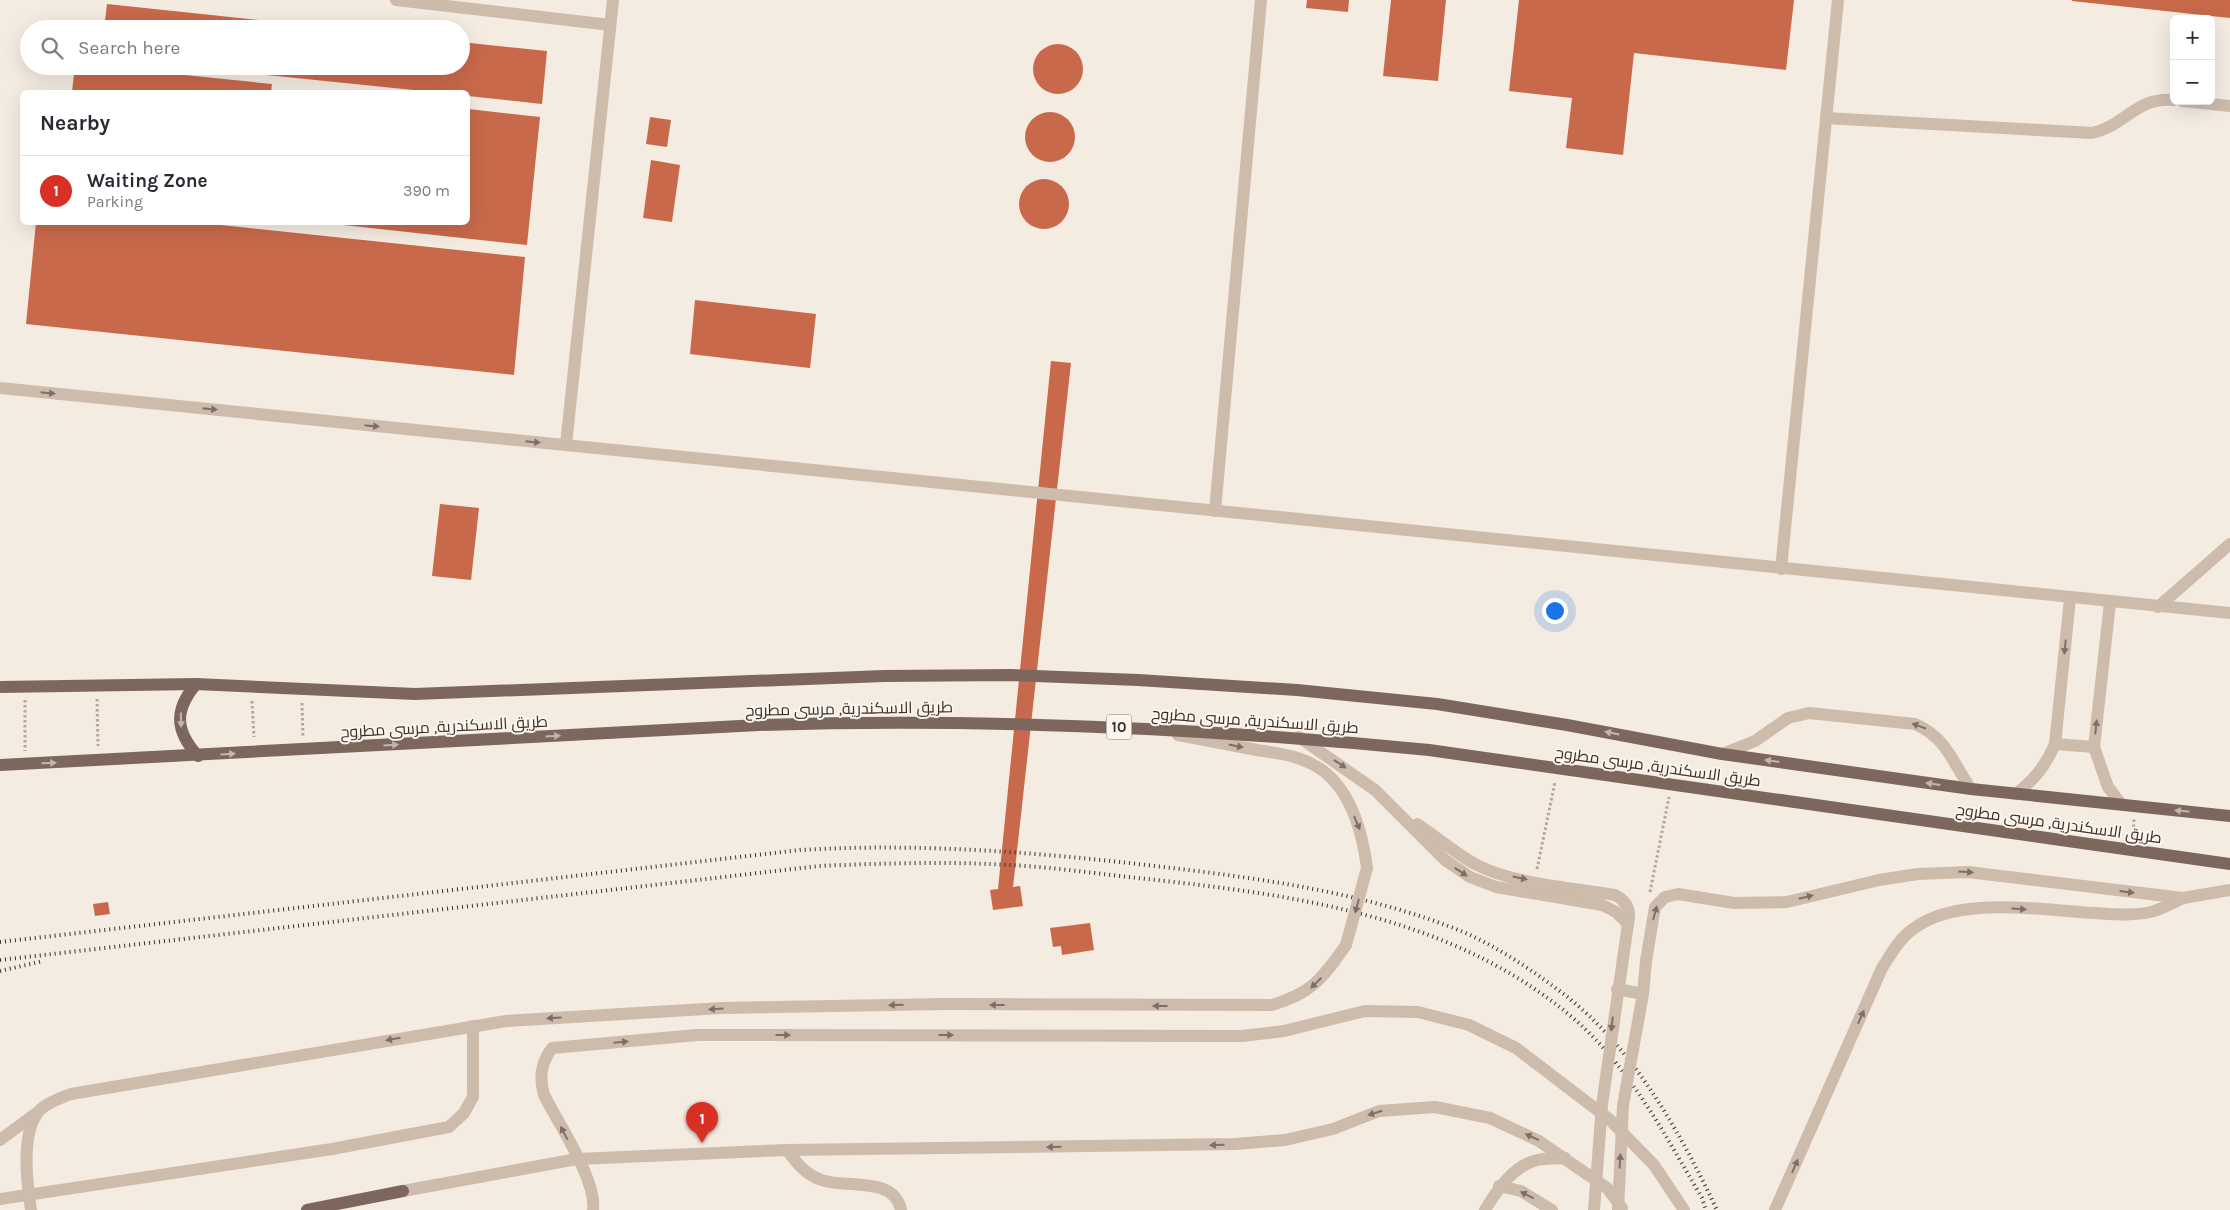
<!DOCTYPE html>
<html lang="en">
<head>
<meta charset="utf-8">
<style>
  body { margin:0; font-family:Karla,Cairo,sans-serif; background:#f7f7f7; color:#2b2b33 }
  .controls { position:absolute; right:15px; top:15px; display:grid; overflow:hidden; border-radius:8px; box-shadow:0 5px 20px #0002 }
  .controls button { width:45px; height:45px; display:grid; place-items:center; padding:0; border:0; border-bottom:1px solid #e1e1e2; background:#fff; color:#2b2b33; font:25px sans-serif }
  .you { position:absolute; left:1554px; top:610px; width:18px; height:18px; margin:-12px; border:4px solid #fff; border-radius:50%; background:#1a73e8; box-shadow:0 0 0 8px #1a73e833 }
  .badge { display:grid; place-items:center; width:32px; height:32px; border-radius:50%; background:#d93025; color:#fff; font-size:16px; font-weight:700 }
  .pin { position:absolute; translate:-50% -41px; filter:drop-shadow(0 1px 2px #0008) }
  .pin::after { content:''; position:absolute; top:26px; width:18px; height:15px; background:inherit; clip-path:polygon(0 0,100% 0,50% 100%) }
  .list { margin:0; padding:0; list-style:none }
  h2 { display:flex; justify-content:space-between; align-items:center; height:65px; margin:0; padding:0 20px; font-size:21px }
  h2 small { font-size:16px; font-weight:400; color:#7c7c81 }
  .list li { display:grid; grid-template-columns:32px 1fr auto; gap:15px; align-items:center; box-sizing:border-box; height:70px; padding:0 20px; border-top:1px solid #e1e1e2 }
  .list b { display:block; font-size:19px; white-space:nowrap }
  .list p { margin:0; font-size:16px; white-space:nowrap; color:#7c7c81 }
  .list em { font-size:16px; font-style:normal; color:#7c7c81 }
  .icon { flex:none; width:28px; height:28px; fill:none; stroke:currentColor; stroke-width:2; stroke-linecap:round; stroke-linejoin:round }
  .map { position:relative; flex:none; width:2230px; height:1210px; overflow:hidden }
  .search { position:absolute; background:#fff; box-shadow:0 5px 20px #0002; left:20px; top:20px; width:450px; height:55px; display:flex; align-items:center; gap:12px; box-sizing:border-box; padding:0 18px; border-radius:28px; color:#7c7c81; font-size:19px }
  .panel { position:absolute; background:#fff; box-shadow:0 5px 20px #0002; left:20px; top:90px; width:450px; height:135px; border-radius:8px }
  .map>svg:first-child { display:block }
  .building { fill:#c8694b }
  .lines { fill:none; stroke-linecap:round; stroke-linejoin:round }
  .path { stroke:#b9a596; stroke-width:3; stroke-dasharray:2.5 2.5; stroke-linecap:butt }
  .minor { stroke:#cdbbac; stroke-width:12 }
  .major { stroke:#7d675c; stroke-width:12 }
  .rail { stroke:#3b302b; stroke-width:4; stroke-dasharray:1 4; stroke-linecap:butt }
  .minor-bridge { stroke:#cdbbac; stroke-width:12 }
  .oneway { fill:#7d6f65 }
  .oneway2 { fill:#c2b5ac }
  .labels { text-anchor:middle; stroke-width:4; stroke-linejoin:round; paint-order:stroke }
  .shield { fill:#fbf5ee; stroke:#756b66; stroke-width:1 }
  .shield-label { font-size:15px; font-weight:bold; fill:#3b302b }
  .street-label { font-size:16px; fill:#3b302b; stroke:#fbf5ee }
</style>
</head>
<body>
<div class="map">
<svg width="2230" height="1210" viewBox="0 0 2230 1210">
  <rect width="100%" height="100%" fill="#f4ebe1"/>
  <g class="building">
    <polygon points="1307,0 1349,0 1348,12 1306,8"/>
    <polygon points="1391,0 1446,0 1438,81 1383,76"/>
    <polygon points="1519,0 1794,0 1786,70 1634,53 1623,155 1566,148 1572,98 1509,91"/>
    <polygon points="2072,0 2230,0 2230,18 2072,1"/>
    <polygon points="107,4 325,27 325,29 104,29"/>
    <polygon points="461,42 547,51 542,104 468,96 468,92 433,92 196,68 461,66"/>
    <circle cx="1058" cy="69" r="25"/>
    <polygon points="75,66 96,66 272,84 271,92 72,92"/>
    <polygon points="468,109 540,117 527,245 334,224 468,222"/>
    <circle cx="1050" cy="137" r="25"/>
    <polygon points="650,117 671,120 667,147 646,144"/>
    <polygon points="651,160 680,165 672,222 643,218"/>
    <circle cx="1044" cy="204" r="25"/>
    <polygon points="36,222 193,222 525,257 514,375 26,324"/>
    <polygon points="695,300 816,314 810,368 690,354"/>
    <polygon points="1051,361 1071,363 1013,887 1020,886 1023,906 993,910 990,890 998,889"/>
    <polygon points="440,504 479,508 471,580 432,576"/>
    <polygon points="108,902 110,914 95,916 93,904"/>
    <polygon points="1090,923 1094,950 1062,955 1061,946 1053,947 1050,928"/>
  </g>
  <g class="lines">
    <g class="path">
      <polyline points="97,699 98,746"/>
      <polyline points="25,700 25,751"/>
      <polyline points="252,701 254,737"/>
      <polyline points="302,703 303,737"/>
      <polyline points="2133,837 2134,819"/>
      <polyline points="1537,869 1555,782"/>
      <polyline points="1650,892 1669,797"/>
    </g>
    <g class="minor">
      <polyline points="396,0 610,25"/>
      <polyline points="2182,101 2230,106"/>
      <path d="M1826,118L2092,133C2127,125 2135,97 2174,100"/>
      <polyline points="0,388 2230,613"/>
      <polyline points="566,445 613,0"/>
      <polyline points="1215,511 1261,0"/>
      <polyline points="1781,569 1838,0"/>
      <polyline points="2110,603 2094,747 2108,787 2121,804"/>
      <polyline points="2158,607 2230,544"/>
      <path d="M1178,735C1205,740 1231,745 1257,750C1276,753 1295,755 1312,764C1350,783 1362,830 1367,868"/>
      <polyline points="1299,737 1375,790 1445,860 1470,877 1496,887 1602,905 1616,912 1628,924"/>
      <polyline points="2055,744 2094,747"/>
      <path d="M1722,754L1755,741L1788,718L1809,713L1915,724C1947,738 1952,762 1971,789"/>
      <path d="M2016,794C2035,779 2046,765 2055,744L2070,599"/>
      <path d="M1417,824C1437,837 1456,854 1477,865C1513,884 1575,888 1615,895C1627,901 1631,911 1628,924"/>
      <polyline points="1646,961 1655,907 1665,897 1678,894 1734,903 1787,902 1879,880 1918,874 1968,872 2183,898 2230,890"/>
      <polyline points="1617,989 1643,994"/>
      <polyline points="0,1140 35,1114"/>
      <path d="M787,1150C797,1164 808,1177 825,1181C851,1188 894,1177 901,1210"/>
      <polyline points="1499,1186 1521,1191 1552,1210"/>
      <polyline points="403,1191 577,1159 787,1150 1235,1144 1285,1140 1333,1129 1379,1111 1435,1107 1490,1118 1539,1141 1607,1188 1622,1208"/>
      <polyline points="0,1199 332,1149 449,1127 464,1113 473,1097 473,1026"/>
      <path d="M31,1210C27,1184 20,1131 40,1110C48,1102 61,1098 71,1094L506,1021L722,1008L945,1004L1272,1005C1312,993 1322,979 1346,945"/>
      <path d="M593,1210C597,1180 558,1123 544,1095C539,1077 541,1063 552,1048L697,1035L1242,1036L1284,1031L1365,1011L1418,1012L1469,1025L1516,1048L1609,1119L1654,1165L1684,1210"/>
      <path d="M1485,1210C1497,1190 1513,1166 1537,1160C1546,1158 1556,1159 1565,1158"/>
      <path d="M1775,1210L1882,968C1891,954 1899,939 1913,929C1957,895 2040,910 2094,913C2113,914 2133,916 2151,912C2162,909 2173,903 2183,898"/>
    </g>
    <g class="major">
      <path d="M196,684C174,710 175,731 198,756"/>
      <polyline points="0,687 196,684 415,694 884,676 1011,675 1138,680 1297,690 1437,704 1567,725 1722,754 1971,789 2230,816"/>
      <path d="M0,765L759,725C984,718 1205,728 1429,750L2230,864"/>
      <polyline points="307,1210 403,1191"/>
    </g>
    <g class="rail">
      <path d="M0,942L800,850C919,843 1036,852 1155,866C1258,878 1364,892 1461,931C1497,946 1533,971 1565,995C1634,1049 1680,1132 1717,1210"/>
      <path d="M0,960L819,866C888,863 957,861 1026,866C1067,869 1107,875 1147,879C1297,895 1454,917 1573,1018C1629,1066 1665,1135 1702,1198L1706,1210"/>
      <polyline points="0,971 43,961"/>
    </g>
    <g class="minor-bridge">
      <polyline points="1346,945 1367,868"/>
      <polyline points="1594,1210 1602,1105 1628,924"/>
      <polyline points="1618,1210 1623,1105 1643,994 1646,961"/>
    </g>
  </g>
  <defs><path id="oneway-solid" d="M-6-.8H1V-3.2L6.5 0L1 3.2V.8H-6Z" transform="scale(1.25)"/></defs>
  <g class="oneway">
    <use href="#oneway-solid" transform="translate(48 393) rotate(6)"/>
    <use href="#oneway-solid" transform="translate(210 409) rotate(6)"/>
    <use href="#oneway-solid" transform="translate(372 426) rotate(6)"/>
    <use href="#oneway-solid" transform="translate(533 442) rotate(6)"/>
    <use href="#oneway-solid" transform="translate(2065 647) rotate(96)"/>
    <use href="#oneway-solid" transform="translate(1919 726) rotate(-160)"/>
    <use href="#oneway-solid" transform="translate(2096 727) rotate(-84)"/>
    <use href="#oneway-solid" transform="translate(1236 746) rotate(11)"/>
    <use href="#oneway-solid" transform="translate(1340 764) rotate(34)"/>
    <use href="#oneway-solid" transform="translate(1357 823) rotate(67)"/>
    <use href="#oneway-solid" transform="translate(1461 872) rotate(33)"/>
    <use href="#oneway-solid" transform="translate(1966 872) rotate(3)"/>
    <use href="#oneway-solid" transform="translate(1520 878) rotate(12)"/>
    <use href="#oneway-solid" transform="translate(2127 892) rotate(7)"/>
    <use href="#oneway-solid" transform="translate(1806 897) rotate(-14)"/>
    <use href="#oneway-solid" transform="translate(1357 906) rotate(105)"/>
    <use href="#oneway-solid" transform="translate(2019 909) rotate(3)"/>
    <use href="#oneway-solid" transform="translate(1655 913) rotate(-75)"/>
    <use href="#oneway-solid" transform="translate(1316 983) rotate(136)"/>
    <use href="#oneway-solid" transform="translate(896 1005) rotate(179)"/>
    <use href="#oneway-solid" transform="translate(997 1005) rotate(-180)"/>
    <use href="#oneway-solid" transform="translate(1160 1006) rotate(-180)"/>
    <use href="#oneway-solid" transform="translate(716 1009) rotate(177)"/>
    <use href="#oneway-solid" transform="translate(1861 1017) rotate(-66)"/>
    <use href="#oneway-solid" transform="translate(554 1018) rotate(177)"/>
    <use href="#oneway-solid" transform="translate(1612 1024) rotate(97)"/>
    <use href="#oneway-solid" transform="translate(783 1035)"/>
    <use href="#oneway-solid" transform="translate(946 1035)"/>
    <use href="#oneway-solid" transform="translate(393 1039) rotate(170)"/>
    <use href="#oneway-solid" transform="translate(621 1042) rotate(-5)"/>
    <use href="#oneway-solid" transform="translate(1375 1113) rotate(163)"/>
    <use href="#oneway-solid" transform="translate(564 1133) rotate(-118)"/>
    <use href="#oneway-solid" transform="translate(1532 1137) rotate(-155)"/>
    <use href="#oneway-solid" transform="translate(1217 1145) rotate(179)"/>
    <use href="#oneway-solid" transform="translate(1054 1147) rotate(179)"/>
    <use href="#oneway-solid" transform="translate(1620 1161) rotate(-87)"/>
    <use href="#oneway-solid" transform="translate(1795 1166) rotate(-66)"/>
    <use href="#oneway-solid" transform="translate(1527 1195) rotate(-153)"/>
  </g>
  <g class="oneway2">
    <use href="#oneway-solid" transform="translate(181 720) rotate(89)"/>
    <use href="#oneway-solid" transform="translate(1612 733) rotate(-169)"/>
    <use href="#oneway-solid" transform="translate(553 736) rotate(-3)"/>
    <use href="#oneway-solid" transform="translate(391 745) rotate(-3)"/>
    <use href="#oneway-solid" transform="translate(228 754) rotate(-3)"/>
    <use href="#oneway-solid" transform="translate(1772 761) rotate(-172)"/>
    <use href="#oneway-solid" transform="translate(49 763) rotate(-2)"/>
    <use href="#oneway-solid" transform="translate(1933 784) rotate(-172)"/>
    <use href="#oneway-solid" transform="translate(2182 811) rotate(-174)"/>
  </g>
  <g class="labels">
    <rect class="shield" x="1106.5" y="714.5" width="25" height="25" rx="4"/>
    <g class="shield-label">
      <text x="1119" y="732">10</text>
    </g>
    <g class="street-label">
      <text transform="translate(849 708) rotate(-1)" y="6">طريق الاسكندرية, مرسى مطروح</text>
      <text transform="translate(1255 720) rotate(4)" y="6">طريق الاسكندرية, مرسى مطروح</text>
      <text transform="translate(444 726) rotate(-3)" y="6">طريق الاسكندرية, مرسى مطروح</text>
      <text transform="translate(1658 766) rotate(8)" y="6">طريق الاسكندرية, مرسى مطروح</text>
      <text transform="translate(2059 823) rotate(8)" y="6">طريق الاسكندرية, مرسى مطروح</text>
    </g>
  </g>
</svg>
<div class="controls">
<button>+</button>
<button>−</button>
</div>
<div class="you"></div>
<div class="pin badge" style="left:702px;top:1143px">1</div>
<div class="search"><svg class="icon" aria-label="search" viewBox="0 0 24 24"><circle cx="10" cy="10" r="6"/><path d="M15 15l6 6"/></svg>Search here</div>
<section class="panel">
<h2>Nearby<small></small></h2>
<ul class="list">
<li><span class="badge">1</span><div><b>Waiting Zone</b><p>Parking</p></div><em>390 m</em></li>
</ul>
</section>
</div>
</body>
</html>
